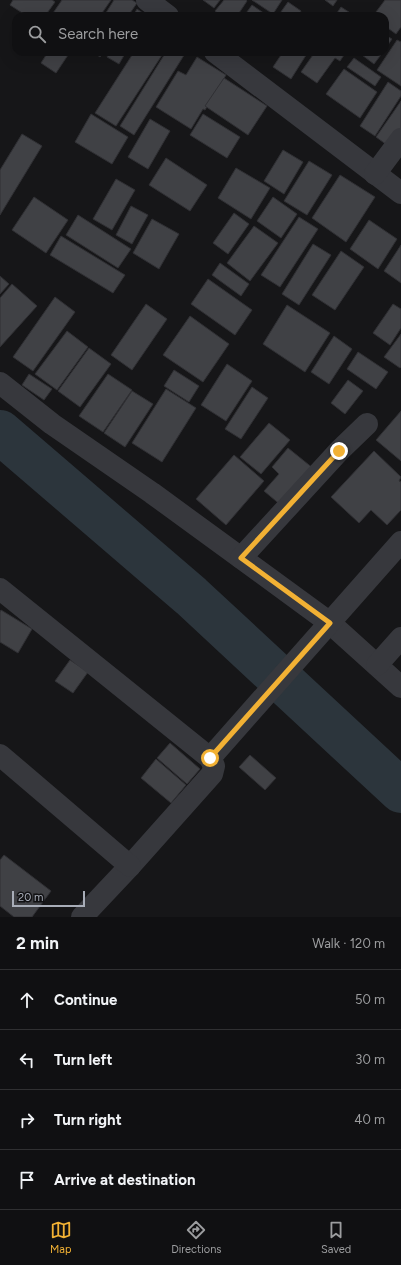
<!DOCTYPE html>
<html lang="en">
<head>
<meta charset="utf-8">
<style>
  body { margin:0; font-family:Figtree,sans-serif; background:#1e1e20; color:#f1f3f6 }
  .scale { position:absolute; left:12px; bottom:10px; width:73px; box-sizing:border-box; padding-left:4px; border:2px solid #a8adb8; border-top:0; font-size:11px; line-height:14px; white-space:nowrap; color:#a8adb8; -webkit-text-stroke:3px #111113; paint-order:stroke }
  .stop { position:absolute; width:12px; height:12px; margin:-9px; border:3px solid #f2b134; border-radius:50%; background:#fff }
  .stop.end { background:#f2b134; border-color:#fff; box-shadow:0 1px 4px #0008 }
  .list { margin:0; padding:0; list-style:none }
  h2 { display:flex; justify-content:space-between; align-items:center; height:52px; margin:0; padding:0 16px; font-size:17px }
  h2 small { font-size:13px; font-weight:400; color:#9c9d9f }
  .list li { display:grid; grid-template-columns:26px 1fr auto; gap:12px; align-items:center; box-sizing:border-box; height:60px; padding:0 16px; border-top:1px solid #303032 }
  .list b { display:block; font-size:15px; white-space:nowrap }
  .list em { font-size:13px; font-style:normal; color:#9c9d9f }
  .icon { flex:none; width:22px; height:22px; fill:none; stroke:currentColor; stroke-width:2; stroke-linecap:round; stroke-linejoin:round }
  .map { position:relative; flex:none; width:401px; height:917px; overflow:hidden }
  .search { position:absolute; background:#101012; box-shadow:0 4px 16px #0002; left:12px; right:12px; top:12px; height:44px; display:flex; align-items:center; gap:10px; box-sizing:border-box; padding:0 14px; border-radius:12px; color:#9c9d9f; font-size:15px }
  .sheet { height:292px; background:#101012 }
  nav { display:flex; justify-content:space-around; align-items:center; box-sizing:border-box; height:56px; border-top:1px solid #303032; background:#101012; font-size:11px; color:#9c9d9f }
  nav a { display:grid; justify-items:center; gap:2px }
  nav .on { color:#f2b134 }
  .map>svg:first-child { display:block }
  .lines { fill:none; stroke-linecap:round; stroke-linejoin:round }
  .river { stroke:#2c353c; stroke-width:44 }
  .building { fill:#404145; stroke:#303034 }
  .street { stroke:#37383d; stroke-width:22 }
  .route { stroke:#f2b134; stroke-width:5 }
</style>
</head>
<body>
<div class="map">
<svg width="401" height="917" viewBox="0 0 401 917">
  <rect width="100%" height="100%" fill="#161618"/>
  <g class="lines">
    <polyline class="river" points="0,432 191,596 401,791"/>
  </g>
  <g class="building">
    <polygon points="13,0 52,0 55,2 45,16 36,16 31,13 29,16 27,16 10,5"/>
    <polygon points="62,0 111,0 100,16 51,16"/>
    <polygon points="114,0 132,0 137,3 128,16 104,16"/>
    <polygon points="203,0 220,0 214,8"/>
    <polygon points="224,0 246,0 247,1 237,16 221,16 215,11"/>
    <polygon points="252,0 282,0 273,14"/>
    <polygon points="325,0 337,0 333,6"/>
    <polygon points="385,0 401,0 401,27 396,34 385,26 385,16 373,16"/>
    <polygon points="288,2 301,11 298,16 278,16"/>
    <polygon points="252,5 268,16 244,16"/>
    <polygon points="341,7 355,16 335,16"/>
    <polygon points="137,9 147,16 133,16"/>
    <polygon points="385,35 392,39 385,49"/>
    <polygon points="397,40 401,42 401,86 377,70"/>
    <polygon points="48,52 70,52 56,73 41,63"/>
    <polygon points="93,52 104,52 100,57"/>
    <polygon points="110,52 126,52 119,64 107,57"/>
    <polygon points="134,52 164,52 116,126 95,113"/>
    <polygon points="166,52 186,52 134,135 120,126"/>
    <polygon points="283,52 308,52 291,79 273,67"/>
    <polygon points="315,52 346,52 340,61 335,58 317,83 301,72"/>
    <polygon points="358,52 383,52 374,64"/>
    <polygon points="197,57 226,75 205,110 203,109 191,129 156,107 178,71 186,75"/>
    <polygon points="354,58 381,77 375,86 347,67"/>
    <polygon points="344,69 377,92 360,118 326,94"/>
    <polygon points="224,78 267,106 248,135 205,106"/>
    <polygon points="388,82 401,91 401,96 375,136 360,126"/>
    <polygon points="401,101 401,139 394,150 376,137"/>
    <polygon points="91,114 128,137 112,164 75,142"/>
    <polygon points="203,114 240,137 227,158 190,135"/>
    <polygon points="150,119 170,131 148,169 128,157"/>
    <polygon points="22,134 42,146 0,215 0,170"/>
    <polygon points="283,150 303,162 284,194 264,181"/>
    <polygon points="166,158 207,185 190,211 149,185"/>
    <polygon points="309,161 332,175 307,215 284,201"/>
    <polygon points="236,168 270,188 251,219 218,198"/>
    <polygon points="340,175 375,197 346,242 312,218"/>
    <polygon points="116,179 135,190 112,230 93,219"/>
    <polygon points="34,197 68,220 46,253 12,230"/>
    <polygon points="273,197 297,214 281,238 257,221"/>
    <polygon points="131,206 148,215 132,244 116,235"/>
    <polygon points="234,213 249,224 228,254 213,243"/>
    <polygon points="78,215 131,249 118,268 66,235"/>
    <polygon points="299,217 318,229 280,287 261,275"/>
    <polygon points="152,219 179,234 159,269 133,253"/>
    <polygon points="369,220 397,239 378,269 350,249"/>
    <polygon points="254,226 278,243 250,281 227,263"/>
    <polygon points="61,236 125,275 113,293 50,255"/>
    <polygon points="313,244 331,255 299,305 282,294"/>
    <polygon points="401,245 401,283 384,271"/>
    <polygon points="341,251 364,267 335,310 312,295"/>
    <polygon points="220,263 249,284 241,296 212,275"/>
    <polygon points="0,276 9,284 0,294"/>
    <polygon points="208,279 252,310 235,335 191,304"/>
    <polygon points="12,284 37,306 0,347 0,298"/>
    <polygon points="55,297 75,312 33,371 13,357"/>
    <polygon points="146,304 167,319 132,370 111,355"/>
    <polygon points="393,304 401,309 401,328 390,345 373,333"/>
    <polygon points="287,305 330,333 305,372 263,344"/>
    <polygon points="190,316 229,344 203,382 163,355"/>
    <polygon points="67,331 88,347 57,390 35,374"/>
    <polygon points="401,334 401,367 400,368 384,357"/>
    <polygon points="334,336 352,349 329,384 311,372"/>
    <polygon points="89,348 111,364 80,407 58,391"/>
    <polygon points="358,352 388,372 376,389 347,369"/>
    <polygon points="227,364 252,381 226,421 201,405"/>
    <polygon points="174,370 199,386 189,402 164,386"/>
    <polygon points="29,374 52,389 44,400 22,385"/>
    <polygon points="108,374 132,390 103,432 79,416"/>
    <polygon points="348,380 363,391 345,414 331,403"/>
    <polygon points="252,387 268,398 241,439 225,429"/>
    <polygon points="166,389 196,408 162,462 132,443"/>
    <polygon points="132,391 153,404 125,447 104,433"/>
    <polygon points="401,411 401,461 376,440"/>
    <polygon points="269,423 290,440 261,474 240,457"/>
    <polygon points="288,448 314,469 282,506 264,491 279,474 272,467"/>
    <polygon points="374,451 401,477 399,481 401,482 401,510 387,525 371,510 359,523 331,497"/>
    <polygon points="234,455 264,481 226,525 196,499"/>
    <polygon points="1,610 32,629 18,653 0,642 0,612"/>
    <polygon points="70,660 88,672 73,693 55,681"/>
    <polygon points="170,743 200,769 187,784 157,758"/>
    <polygon points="250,755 276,778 265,790 239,767"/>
    <polygon points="156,759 186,785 171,803 141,778"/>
    <polygon points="4,855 51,891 32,917 14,917 0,906 0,860"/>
  </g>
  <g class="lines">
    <g class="street">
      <polyline points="147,0 168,16"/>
      <polyline points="215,52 401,193"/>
      <polyline points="375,174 401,139"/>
      <polyline points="0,383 52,424 152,493 330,623 401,687"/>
      <polyline points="241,558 339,451 367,424"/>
      <polyline points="0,589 210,758 214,766 212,774 130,866 82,917"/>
      <polyline points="377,665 401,638"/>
      <polyline points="0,755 130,866"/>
      <polyline points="210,758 401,542"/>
    </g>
  </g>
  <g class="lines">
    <polyline class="route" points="210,758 330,623 241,558 339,451"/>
  </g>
</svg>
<div class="scale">20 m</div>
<div class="stop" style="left:210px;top:758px"></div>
<div class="stop end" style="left:339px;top:451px"></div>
<div class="search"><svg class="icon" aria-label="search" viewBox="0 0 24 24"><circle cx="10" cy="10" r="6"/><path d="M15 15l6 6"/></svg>Search here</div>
</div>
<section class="sheet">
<h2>2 min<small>Walk · 120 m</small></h2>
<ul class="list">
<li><svg class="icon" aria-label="ahead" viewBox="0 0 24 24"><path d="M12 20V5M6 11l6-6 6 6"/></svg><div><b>Continue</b></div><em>50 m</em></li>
<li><svg class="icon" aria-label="left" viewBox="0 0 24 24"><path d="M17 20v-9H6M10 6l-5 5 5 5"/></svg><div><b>Turn left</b></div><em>30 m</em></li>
<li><svg class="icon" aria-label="right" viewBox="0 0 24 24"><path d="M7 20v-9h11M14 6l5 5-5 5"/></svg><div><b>Turn right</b></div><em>40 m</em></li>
<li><svg class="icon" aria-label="arrive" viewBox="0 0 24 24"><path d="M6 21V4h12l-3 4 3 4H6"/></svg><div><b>Arrive at destination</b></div></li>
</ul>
</section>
<nav>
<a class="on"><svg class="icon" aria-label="map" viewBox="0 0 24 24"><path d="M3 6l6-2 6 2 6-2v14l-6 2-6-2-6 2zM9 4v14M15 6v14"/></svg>Map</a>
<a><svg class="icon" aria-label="directions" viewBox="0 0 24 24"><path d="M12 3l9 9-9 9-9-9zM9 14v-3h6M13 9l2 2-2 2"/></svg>Directions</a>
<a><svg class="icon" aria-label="saved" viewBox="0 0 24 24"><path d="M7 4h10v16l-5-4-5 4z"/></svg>Saved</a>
</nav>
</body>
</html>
